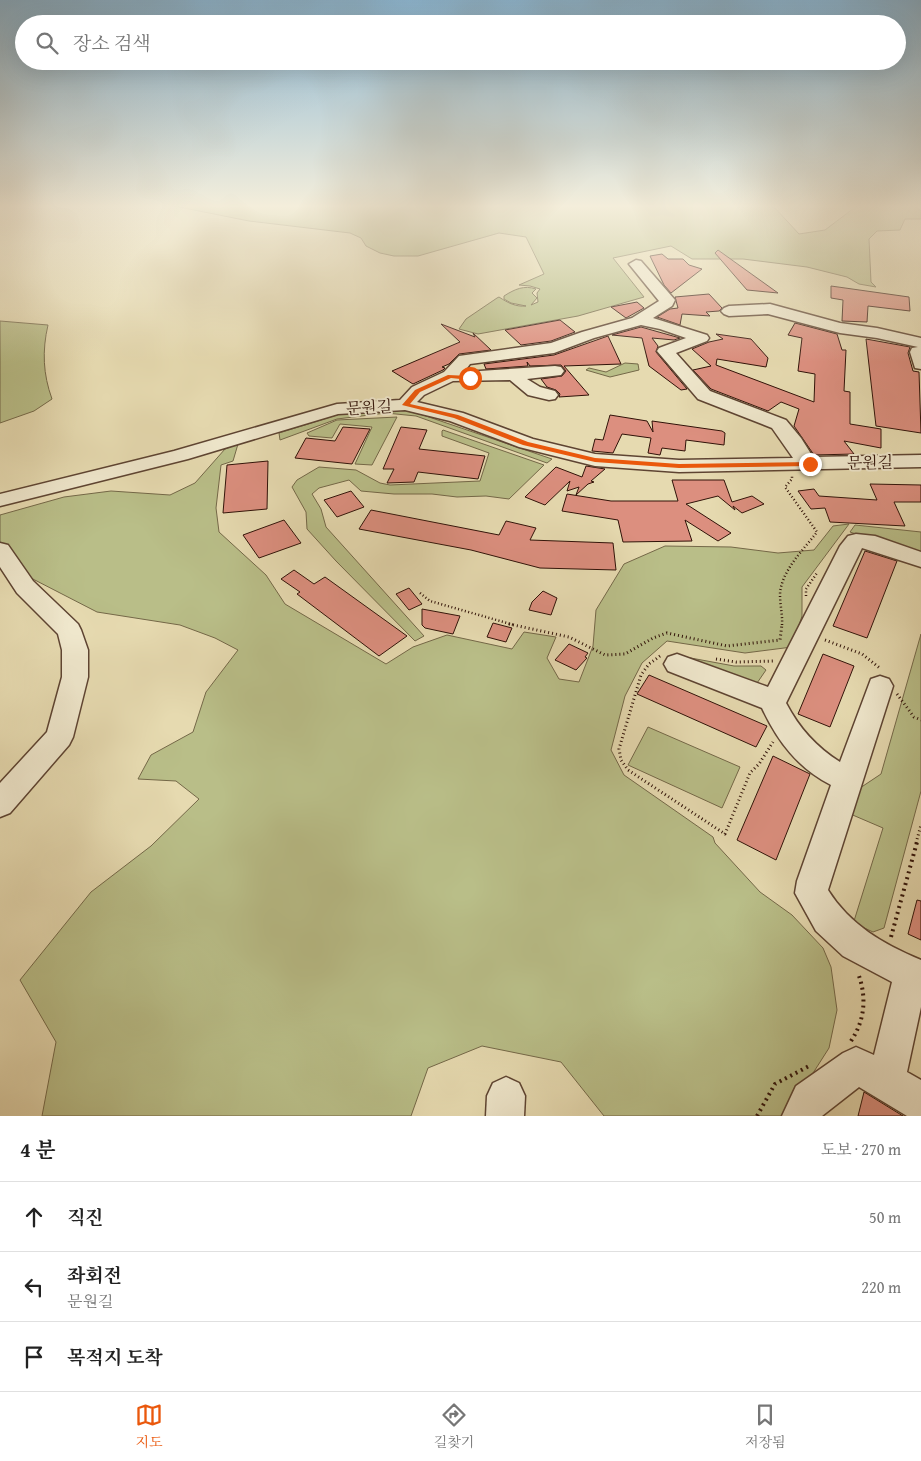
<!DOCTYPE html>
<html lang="ko">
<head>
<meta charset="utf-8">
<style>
  body { margin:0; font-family:"Gentium Book Plus","Noto Serif KR",serif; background:#f6f6f6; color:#222 }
  .stop { position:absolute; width:15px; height:15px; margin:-11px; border:4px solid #ea580c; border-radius:50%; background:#fff }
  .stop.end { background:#ea580c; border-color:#fff; box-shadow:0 1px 5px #0008 }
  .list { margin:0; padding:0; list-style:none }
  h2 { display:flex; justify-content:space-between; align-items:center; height:65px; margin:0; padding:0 20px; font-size:21px }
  h2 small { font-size:16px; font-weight:400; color:#767676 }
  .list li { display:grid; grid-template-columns:32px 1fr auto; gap:15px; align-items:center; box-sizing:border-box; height:70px; padding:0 20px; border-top:1px solid #e0e0e0 }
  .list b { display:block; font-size:19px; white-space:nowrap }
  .list p { margin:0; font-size:16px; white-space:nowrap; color:#767676 }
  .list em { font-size:16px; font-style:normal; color:#767676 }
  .icon { flex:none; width:28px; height:28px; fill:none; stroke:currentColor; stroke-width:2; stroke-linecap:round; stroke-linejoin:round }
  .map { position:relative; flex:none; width:921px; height:1116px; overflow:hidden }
  .search { position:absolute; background:#fff; box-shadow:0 5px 20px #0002; left:15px; right:15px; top:15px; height:55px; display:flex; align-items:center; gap:12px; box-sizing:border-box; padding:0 18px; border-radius:28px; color:#767676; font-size:19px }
  .sheet { height:275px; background:#fff }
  nav { display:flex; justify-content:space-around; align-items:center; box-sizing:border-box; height:70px; border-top:1px solid #e0e0e0; background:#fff; font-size:14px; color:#767676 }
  nav a { display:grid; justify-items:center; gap:2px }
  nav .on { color:#ea580c }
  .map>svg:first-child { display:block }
  .green { fill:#b9be88; stroke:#746848 }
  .building { fill:#dc8f7f; stroke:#301208 }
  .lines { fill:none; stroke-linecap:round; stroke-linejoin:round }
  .minor-casing { stroke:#5e4432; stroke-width:3 }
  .path-far2 { stroke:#301208; stroke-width:2.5; stroke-dasharray:1 2.5; stroke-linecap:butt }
  .path-far1 { stroke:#301208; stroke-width:3; stroke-dasharray:1 3; stroke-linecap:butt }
  .path { stroke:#301208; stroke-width:4; stroke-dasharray:2 4; stroke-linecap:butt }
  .minor { fill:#efe7cc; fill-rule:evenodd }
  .route { fill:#ea580c }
  .labels { text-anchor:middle; stroke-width:4; stroke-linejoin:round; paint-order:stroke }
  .street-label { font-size:16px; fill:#301208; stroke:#efe7cc }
</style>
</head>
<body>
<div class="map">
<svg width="921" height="1116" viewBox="0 0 921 1116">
  <rect width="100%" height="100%" fill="#e6dab0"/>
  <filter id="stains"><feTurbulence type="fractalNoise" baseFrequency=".004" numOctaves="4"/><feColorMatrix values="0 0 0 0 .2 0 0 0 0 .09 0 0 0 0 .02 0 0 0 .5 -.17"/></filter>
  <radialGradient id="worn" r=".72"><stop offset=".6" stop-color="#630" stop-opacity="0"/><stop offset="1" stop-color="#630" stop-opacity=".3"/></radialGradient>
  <g class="green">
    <path d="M169,205H767L775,208L799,234L825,230L858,205H913L921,211V219H905L900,230L877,231L869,239L871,282L876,287L859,284L847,277L807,267L743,259H692L671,246L613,258L644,297L578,316L478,334L459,329L466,319L497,298L499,297C508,303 516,307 526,306L511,303L504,299V296C515,289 524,285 536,289L532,293L537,298L531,305L538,302L537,293L540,289L530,286L519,285L544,274L526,237L499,233L418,256H394L380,253L366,246L361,238L350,233L249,221Z"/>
    <path d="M0,321L48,325C42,351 43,374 52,399L34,411L0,423Z"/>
    <polygon points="625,363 638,364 639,370 610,377 586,370 589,368 606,372"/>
    <polygon points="403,410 423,415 552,459 547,463 416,416 386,413 337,419 280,440 279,433 340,414"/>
    <polygon points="397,417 372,465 355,464 372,427 340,424 332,438 309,436 307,433 337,420"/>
    <polygon points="443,430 544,465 509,499 486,496 457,497 432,494 394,494 361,491 349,480 319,488 312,494 321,509 326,527 424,636 415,641 336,561 307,529 306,512 292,487 297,480 319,467 356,470 380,483 390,485 480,481 489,453 442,436 442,431"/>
    <polygon points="238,444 233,461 221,465 216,508 219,532 266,575 285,604 386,664 413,647 447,635 512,649 524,632 556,637 547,658 559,679 579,682 593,646 596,610 624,564 665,546 731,547 778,553 814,550 833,526 849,524 802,587 802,616 792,647 745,653 667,641 642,663 625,696 611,750 624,775 713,837 715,843 760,892 792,915 823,948 831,967 837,1010 829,1048 792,1106 787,1116 604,1116 561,1062 482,1046 428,1068 411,1116 42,1116 56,1042 20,980 91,892 151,846 199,799 176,781 138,779 151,755 193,732 206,692 238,650 215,638 180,625 97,612 29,577 0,559 0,515 64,497 111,491 170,495 195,483 225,449"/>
    <polygon points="855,525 921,532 921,556 850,532"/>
    <polygon points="921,634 921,791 884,928 873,932 858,925 854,921 883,828 848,813 854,792 881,774"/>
    <polygon points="680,656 734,666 761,666 766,670 755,686"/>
    <polygon points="648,727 740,767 722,808 628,765"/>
  </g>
  <g class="building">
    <polygon points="718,250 778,293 747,290 715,253"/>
    <polygon points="662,254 668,259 683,259 689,265 702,269 671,293 664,285 650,256"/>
    <polygon points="831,286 909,297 910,311 868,306 867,322 842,321 843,300 831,298"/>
    <polygon points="709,294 722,308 719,311 706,312 710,316 682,314 680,325 657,317 670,309 678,308 675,297"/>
    <polygon points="637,302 644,308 626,318 611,307"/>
    <polygon points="560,320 575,332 551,341 521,345 505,330"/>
    <polygon points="795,323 837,334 842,350 846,350 844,391 850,392 850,424 881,429 881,448 844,441 854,454 814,455 794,426 799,409 781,402 768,411 711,389 693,370 711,366 692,349 709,342 723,339 716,334 751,339 768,358 766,367 717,359 716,365 814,402 815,374 798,371 802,338 788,335"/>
    <polygon points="441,324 475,337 473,333 491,350 459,354 449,364 442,367 445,368 443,370 413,384 392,371 460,342"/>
    <polygon points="641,327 680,338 674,340 652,338 658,346 656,352 687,389 681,390 649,366 642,338 612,335"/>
    <polygon points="608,336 621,364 564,366 589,395 559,397 560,394 556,390 547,387 541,379 562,376 566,371 561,365 530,366 527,362 528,366 486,369 484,364 554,355"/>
    <polygon points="866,339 910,347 908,353 913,371 919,372 921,433 876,426"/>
    <polygon points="610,415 647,421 653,432 652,421 722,431 725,433 724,445 686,440 685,451 662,448 660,455 648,453 651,438 622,434 613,453 592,451 595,439 603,440"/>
    <polygon points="343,427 370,429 352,464 295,458 306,438 335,441"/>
    <polygon points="401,427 427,430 419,449 485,456 478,479 418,472 414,482 387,483 394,469 383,469"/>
    <polygon points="268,461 267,509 223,513 227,465"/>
    <polygon points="586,466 605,469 591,481 594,482 588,484 576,495 579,487 567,491 570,481 545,505 525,497 556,467 582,477"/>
    <polygon points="672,480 724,480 732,502 752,496 764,504 742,513 733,506 735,510 718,496 686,504 731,533 718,541 685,520 692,541 623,542 618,520 562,511 567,494 611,501 678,501"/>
    <polygon points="870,484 921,485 921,502 894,502 905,526 830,522 825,508 811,509 798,491 814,489 819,496 877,500"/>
    <polygon points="351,491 364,507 337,517 324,500"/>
    <polygon points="371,510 499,535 506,521 536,528 530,540 613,543 616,570 540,568 471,550 359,529"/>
    <polygon points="284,520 301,543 259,558 243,535"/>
    <polygon points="865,551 897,561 867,638 833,626"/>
    <polygon points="294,570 314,584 325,577 407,636 379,656 297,594 300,592 281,579"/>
    <polygon points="409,588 422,604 409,610 396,594"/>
    <polygon points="543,591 557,598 551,615 529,610 532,602"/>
    <polygon points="422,609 460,616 453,634 425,628 422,625"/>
    <polygon points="493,623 512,628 506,642 487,637"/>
    <polygon points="569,644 588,653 585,657 587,658 576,670 555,660"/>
    <polygon points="823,654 854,666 830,727 798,714"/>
    <polygon points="649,675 767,726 756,747 637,694"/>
    <polygon points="773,756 810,774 776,860 737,840"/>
    <polygon points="917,900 921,901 921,940 908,934"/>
    <polygon points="864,1092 903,1116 858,1116"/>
  </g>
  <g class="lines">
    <g class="minor-casing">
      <g id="minor">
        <path d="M636,260L641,261L675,300L672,306L653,318L707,335L709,338L707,341L676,353L710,391L786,420L801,438L813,457L921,455V467L679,472L595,466L519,447L450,421L405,410L338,414L188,459L0,506V494L174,451L337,404L400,400L412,387L444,372L459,356L551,343L582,332L632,318L659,301L629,264ZM641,325L660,329L686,338L659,348L657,351L698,399L772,428L793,458L679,460L595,454L533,439L463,413L417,402L424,395L453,381L510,380L528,395L549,400L555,399L558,395L555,391L540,387L527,379L561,375L564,371L561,367L555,366L464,372L470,364L554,353L594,338Z"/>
        <polygon points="770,304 840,323 877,328 921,338 921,369 915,368 910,352 912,348 918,347 877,338 840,333 768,314 729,316 724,314 721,311 724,308 729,306"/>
        <path d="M856,534L875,536L921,552V567L862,548L786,703C799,728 816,747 840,762L871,679L880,676L889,679L893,686L828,890C850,925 883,944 921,960V1007L907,1072L921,1080V1116H907L859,1087L822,1116H782L796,1086L843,1053L856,1047L874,1055L892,982L843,956L816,931L795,893L797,881L831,785C798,768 778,742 762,708L668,671L664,664L668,657L677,654L768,687L840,546L848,536Z"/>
        <polygon points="0,543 8,545 33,581 78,624 81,630 88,650 88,677 73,737 69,745 10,813 0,817 0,783 47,732 62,677 62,650 58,634 17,593 0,567"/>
        <polygon points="506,1077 519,1083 525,1096 524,1116 486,1116 487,1096 493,1083"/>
      </g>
    </g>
    <g class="path-far2">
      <polyline points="420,593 430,601 514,625"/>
      <polyline points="806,596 806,589 817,573"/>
      <path d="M782,625C783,613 778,598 781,587C786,566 805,548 817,532L785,487L792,479V476"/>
    </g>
    <g class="path-far1">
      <polyline points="509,624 569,637 605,655 625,654 653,638 667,633 727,646 780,640 782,624"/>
      <polyline points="825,640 862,654 881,669"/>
      <polyline points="660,656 649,664 641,675 619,749 621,760 628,770 725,834 750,773 759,764 773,742"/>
      <polyline points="716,659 736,662 775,661"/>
      <polyline points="897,694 914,717 921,720"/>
      <polyline points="916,843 921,825"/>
    </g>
    <g class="path">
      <polyline points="891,937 917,842"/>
      <path d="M851,1041C865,1020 867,997 858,973"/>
      <polyline points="757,1116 775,1084 811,1065"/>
    </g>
    <use href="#minor" class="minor"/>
  </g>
  <linearGradient id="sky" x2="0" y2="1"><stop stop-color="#89b6d4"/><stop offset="0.57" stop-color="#f4eedb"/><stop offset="1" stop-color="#f4eedb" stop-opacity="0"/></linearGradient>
  <rect width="921" height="362" fill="url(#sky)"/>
  <polygon class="route" points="448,375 470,376 473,378 470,380 451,378 420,392 410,404 458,415 528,442 595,458 679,464 810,462 814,464 810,466 679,468 595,462 523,445 454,418 402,405 415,390"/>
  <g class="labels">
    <g class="street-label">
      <text transform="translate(369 407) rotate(-3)" y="6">문원길</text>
      <text transform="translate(870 462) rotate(-1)" y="6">문원길</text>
    </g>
  </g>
  <rect width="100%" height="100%" filter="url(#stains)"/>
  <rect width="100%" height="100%" fill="url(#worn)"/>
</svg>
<div class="stop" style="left:470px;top:378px"></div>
<div class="stop end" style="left:810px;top:464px"></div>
<div class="search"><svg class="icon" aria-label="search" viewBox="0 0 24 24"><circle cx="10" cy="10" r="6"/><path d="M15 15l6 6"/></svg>장소 검색</div>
</div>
<section class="sheet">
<h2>4 분<small>도보 · 270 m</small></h2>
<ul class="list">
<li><svg class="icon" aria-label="ahead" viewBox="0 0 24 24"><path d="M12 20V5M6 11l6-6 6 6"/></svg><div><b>직진</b></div><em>50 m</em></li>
<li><svg class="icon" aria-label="left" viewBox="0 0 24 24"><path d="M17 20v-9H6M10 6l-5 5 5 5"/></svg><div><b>좌회전</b><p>문원길</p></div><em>220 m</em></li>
<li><svg class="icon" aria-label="arrive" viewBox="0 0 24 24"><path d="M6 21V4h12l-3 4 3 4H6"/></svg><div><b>목적지 도착</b></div></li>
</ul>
</section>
<nav>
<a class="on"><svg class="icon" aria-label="map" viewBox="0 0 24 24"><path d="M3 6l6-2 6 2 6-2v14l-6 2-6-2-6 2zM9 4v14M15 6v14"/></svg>지도</a>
<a><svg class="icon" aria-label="directions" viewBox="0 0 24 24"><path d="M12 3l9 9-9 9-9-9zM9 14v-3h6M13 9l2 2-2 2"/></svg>길찾기</a>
<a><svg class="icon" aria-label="saved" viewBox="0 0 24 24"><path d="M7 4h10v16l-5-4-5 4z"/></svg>저장됨</a>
</nav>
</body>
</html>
